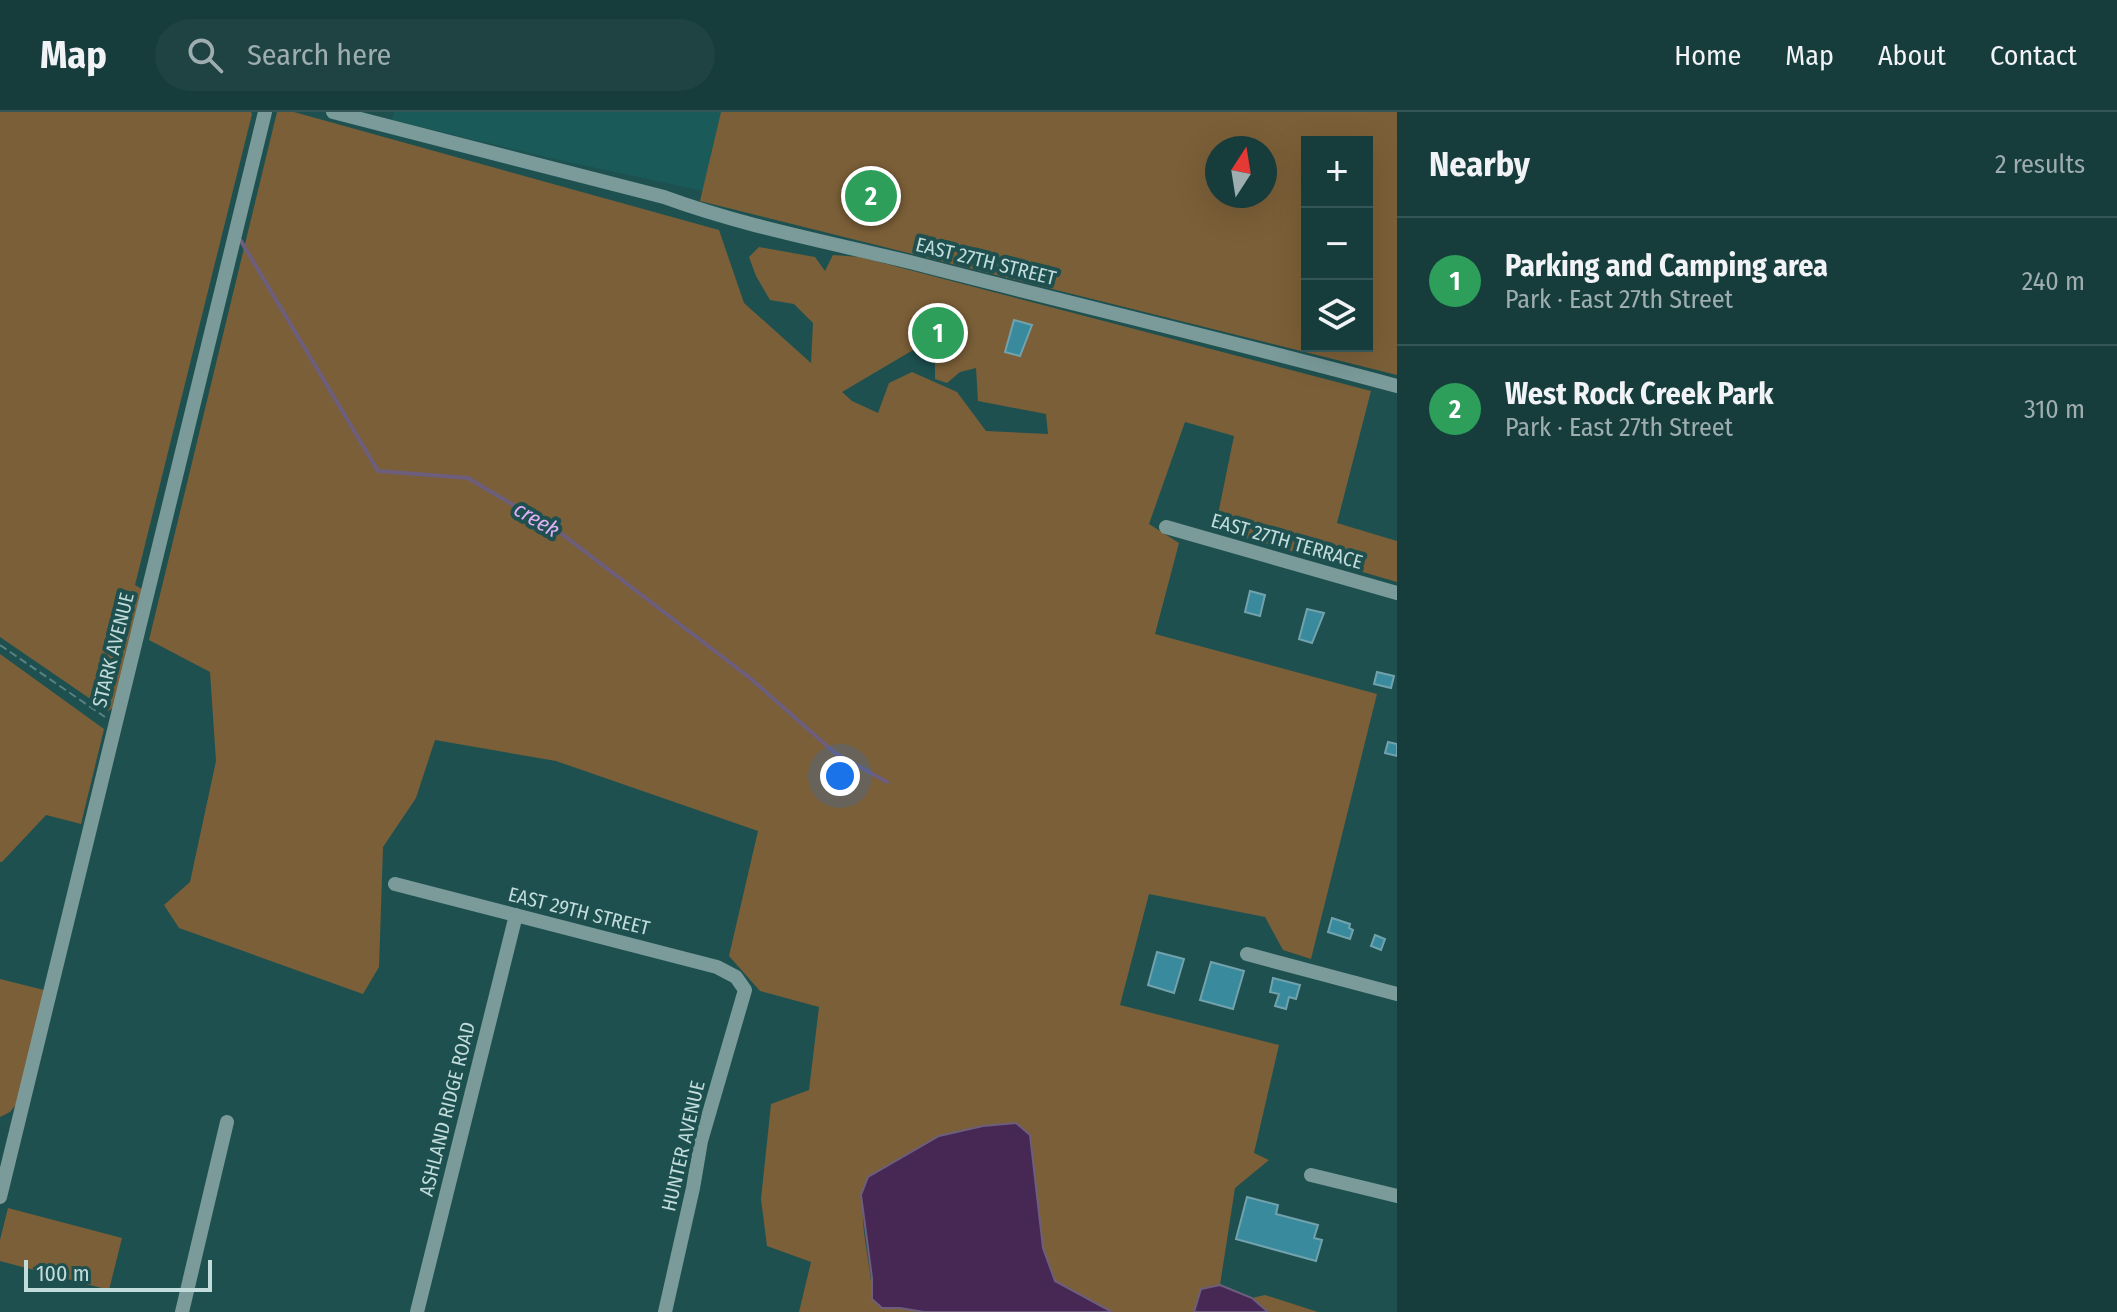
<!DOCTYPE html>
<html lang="en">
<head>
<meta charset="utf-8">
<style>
  body { margin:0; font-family:"Fira Sans Condensed",sans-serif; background:#1f4343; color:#f1f3f6 }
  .controls { position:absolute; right:24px; top:24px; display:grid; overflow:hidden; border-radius:0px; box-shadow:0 8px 32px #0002 }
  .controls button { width:72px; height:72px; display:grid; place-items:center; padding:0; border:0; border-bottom:2px solid #355656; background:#163c3c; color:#f1f3f6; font:40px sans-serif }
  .compass { position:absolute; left:1205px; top:24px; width:72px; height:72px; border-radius:50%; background:#163c3c; box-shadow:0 8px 32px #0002; rotate:12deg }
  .scale { position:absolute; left:24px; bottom:20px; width:188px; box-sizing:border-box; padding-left:8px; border:4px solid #c2dbdb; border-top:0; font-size:22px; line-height:28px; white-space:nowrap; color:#c2dbdb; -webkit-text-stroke:6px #1e5050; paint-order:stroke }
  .you { position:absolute; left:840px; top:664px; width:28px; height:28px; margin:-20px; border:6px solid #fff; border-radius:50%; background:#1a73e8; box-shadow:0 0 0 12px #1a73e833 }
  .badge { display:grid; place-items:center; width:52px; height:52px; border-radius:50%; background:#e69b98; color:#fff; font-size:26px; font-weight:700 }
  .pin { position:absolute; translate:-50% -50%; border:4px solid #fff; box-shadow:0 2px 8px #0006 }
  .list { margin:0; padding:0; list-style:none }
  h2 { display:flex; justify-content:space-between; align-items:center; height:104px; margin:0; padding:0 32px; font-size:34px }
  h2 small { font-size:26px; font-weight:400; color:#9eadaf }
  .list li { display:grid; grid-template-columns:52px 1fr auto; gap:24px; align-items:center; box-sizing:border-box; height:128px; padding:0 32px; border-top:2px solid #355656 }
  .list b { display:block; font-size:30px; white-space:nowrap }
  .list p { margin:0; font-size:26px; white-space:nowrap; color:#9eadaf }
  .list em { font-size:26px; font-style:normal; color:#9eadaf }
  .icon { flex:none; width:44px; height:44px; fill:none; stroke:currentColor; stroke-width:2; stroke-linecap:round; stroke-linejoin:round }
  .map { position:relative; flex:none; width:1397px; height:1200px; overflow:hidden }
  header { display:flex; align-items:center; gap:48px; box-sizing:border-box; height:112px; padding:0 40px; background:#163c3c; border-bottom:2px solid #355656 }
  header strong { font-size:38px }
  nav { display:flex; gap:44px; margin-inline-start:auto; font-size:28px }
  .search { width:560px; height:72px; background:#1f4343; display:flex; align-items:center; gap:20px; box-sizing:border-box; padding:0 28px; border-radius:44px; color:#9eadaf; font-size:30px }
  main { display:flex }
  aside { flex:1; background:#163c3c }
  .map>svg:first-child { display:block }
  .built { fill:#1a5b5a }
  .green { fill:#7b5f38; fill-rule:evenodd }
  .water { fill:#472854; stroke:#6c5e7c; stroke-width:2 }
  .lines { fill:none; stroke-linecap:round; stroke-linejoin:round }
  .stream { stroke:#6c5e7c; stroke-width:4 }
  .building { fill:#388a9c; stroke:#72a2ad; stroke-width:2 }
  .path { stroke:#588181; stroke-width:2; stroke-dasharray:8 4; stroke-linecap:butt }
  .minor { stroke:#7a9b9a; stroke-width:14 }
  .labels { text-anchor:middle; stroke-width:8; stroke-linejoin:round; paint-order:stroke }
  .street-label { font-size:20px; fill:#c2dbdb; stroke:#1e5050 }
  .water-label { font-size:22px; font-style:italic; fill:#e0aef7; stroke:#1e5050 }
</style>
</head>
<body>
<header>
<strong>Map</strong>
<div class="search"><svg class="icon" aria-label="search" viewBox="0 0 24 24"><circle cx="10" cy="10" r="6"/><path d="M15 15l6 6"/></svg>Search here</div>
<nav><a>Home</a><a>Map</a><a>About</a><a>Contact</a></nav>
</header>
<main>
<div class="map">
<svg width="1397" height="1200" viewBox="0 0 1397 1200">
  <rect width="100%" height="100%" fill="#1e5050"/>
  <polygon class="built" points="394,0 721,0 703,79 546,45 392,8"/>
  <g class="green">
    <polygon points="0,0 251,0 252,2 135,473 142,477 113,596 108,599 0,525"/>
    <path d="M277,0H294L719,118L744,191L811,251L813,211L794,192L770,188L756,164L749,145L759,135L815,145L825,159L833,143L860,145L1371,279L1337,411L1397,429V470L1215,417L1234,324L1185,310L1149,412L1179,431L1155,522L1377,582L1311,847L1283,838L1265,805L1149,782L1120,893L1279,933L1254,1041L1269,1048L1235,1076L1220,1173L1201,1177L1194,1200H1112L1055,1169L1043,1137L1030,1023L868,1066C854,1104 872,1147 872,1187L882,1196H900L924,1200H799L811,1150L767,1134L761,1087L771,992L809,978L819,895L760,879L729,844L758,719L556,649L435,628L416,686L383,735L379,855L363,882L179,816L164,793L190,770L216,649L210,560L149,528ZM925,231L935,245V267L947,271L960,260L976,256L978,289L1046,302L1048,322L986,319L957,280L912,260L889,271L878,301L852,289L842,280Z"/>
    <path d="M721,0H1397V263L700,89ZM1307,30H1367V234H1307ZM1217,36H1265V84H1217Z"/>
    <polygon points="0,542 104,617 81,712 46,703 2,750 0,750"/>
    <polygon points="0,867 44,878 18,990 10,1000 0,1005"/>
    <polygon points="8,1096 122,1126 109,1178 0,1149 0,1128"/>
    <polygon points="1265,1183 1318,1200 1268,1200 1252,1186"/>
  </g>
  <g class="water">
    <polygon points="1016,1011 1030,1023 1043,1136 1055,1169 1112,1200 924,1200 900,1196 882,1196 872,1187 872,1166 861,1083 868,1065 939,1024 983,1014"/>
    <polygon points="1220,1173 1252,1186 1268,1200 1194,1200 1201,1177"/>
  </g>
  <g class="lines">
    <polyline class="stream" points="241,129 378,359 468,366 562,422 750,566 835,641 887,670"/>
  </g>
  <g class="building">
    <polygon points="1014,208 1032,213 1020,244 1005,240"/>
    <polygon points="1250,479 1265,483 1260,504 1245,500"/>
    <polygon points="1307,497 1324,501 1312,531 1299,527"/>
    <polygon points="1377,560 1394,564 1391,576 1374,572"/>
    <polygon points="1388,630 1397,632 1397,644 1385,641"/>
    <polygon points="1332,806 1350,812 1349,816 1353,818 1350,827 1328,820"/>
    <polygon points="1375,823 1385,827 1381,838 1371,834"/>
    <polygon points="1157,840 1184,847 1174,881 1148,873"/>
    <polygon points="1211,850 1244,859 1233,897 1200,888"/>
    <polygon points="1273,866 1300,873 1296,887 1289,885 1286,897 1275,894 1279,882 1270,880"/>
    <polygon points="1247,1085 1278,1093 1276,1102 1318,1113 1314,1126 1322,1128 1316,1149 1236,1127"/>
  </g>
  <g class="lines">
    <polyline class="path" points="0,533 105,605"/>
    <g class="minor">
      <path d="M333,0L664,85C743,114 828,130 910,150C1072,192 1235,230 1397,274"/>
      <polyline points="1166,415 1397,481"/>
      <polyline points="395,772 717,855 736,865 745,878 701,1029 693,1076 665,1200"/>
      <polyline points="1247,842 1397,882"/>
      <polyline points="1311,1063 1397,1084"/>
      <polyline points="0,1085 265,0"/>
      <polyline points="182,1200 227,1010"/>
      <polyline points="417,1200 516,803"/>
    </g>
  </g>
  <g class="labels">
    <g class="street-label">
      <text transform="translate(986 149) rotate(14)" y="7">EAST 27TH STREET</text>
      <text transform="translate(1287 429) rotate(16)" y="7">EAST 27TH TERRACE</text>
      <text transform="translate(113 538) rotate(-76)" y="7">STARK AVENUE</text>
      <text transform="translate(579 799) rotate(14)" y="7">EAST 29TH STREET</text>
      <text transform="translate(447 997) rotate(-76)" y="7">ASHLAND RIDGE ROAD</text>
      <text transform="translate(683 1034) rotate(-77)" y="7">HUNTER AVENUE</text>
    </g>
    <g class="water-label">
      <text transform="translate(537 407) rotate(31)" y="8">creek</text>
    </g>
  </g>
</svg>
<div class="controls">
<button>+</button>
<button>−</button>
<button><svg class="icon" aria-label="layers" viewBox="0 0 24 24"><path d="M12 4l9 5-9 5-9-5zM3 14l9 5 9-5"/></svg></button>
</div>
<svg class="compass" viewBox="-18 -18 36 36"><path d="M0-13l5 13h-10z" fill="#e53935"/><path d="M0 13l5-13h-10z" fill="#9eadaf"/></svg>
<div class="scale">100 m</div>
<div class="you"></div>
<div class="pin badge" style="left:938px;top:221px;background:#2e9e5b">1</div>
<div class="pin badge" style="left:871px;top:84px;background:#2e9e5b">2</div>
</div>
<aside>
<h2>Nearby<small>2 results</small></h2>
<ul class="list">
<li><span class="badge" style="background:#2e9e5b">1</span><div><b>Parking and Camping area</b><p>Park · East 27th Street</p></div><em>240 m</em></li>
<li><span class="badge" style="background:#2e9e5b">2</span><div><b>West Rock Creek Park</b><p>Park · East 27th Street</p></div><em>310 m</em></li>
</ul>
</aside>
</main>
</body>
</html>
